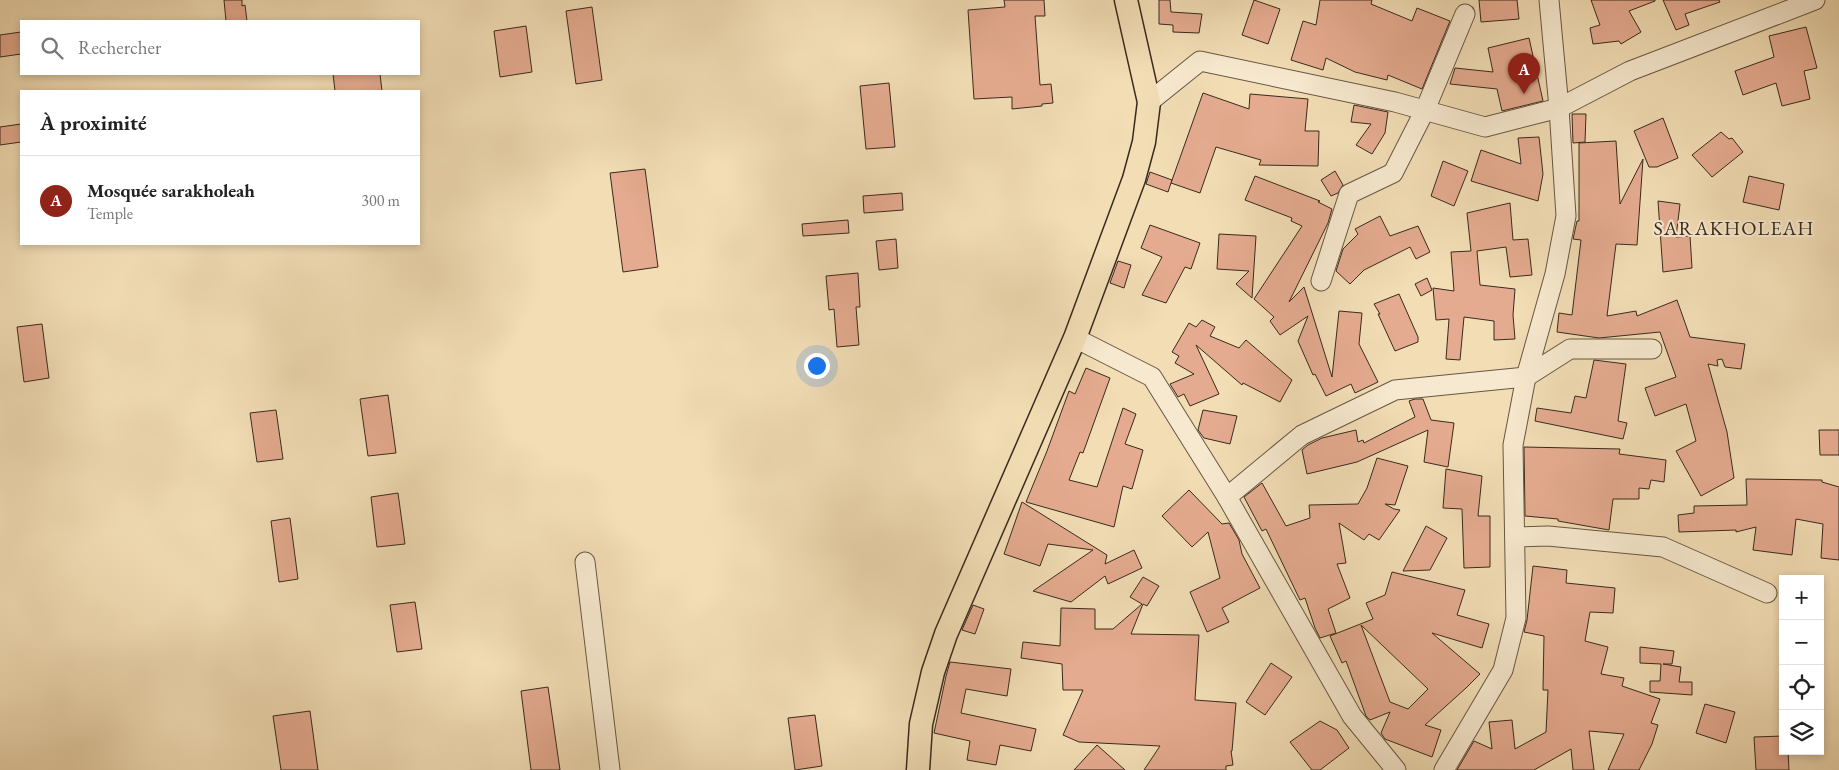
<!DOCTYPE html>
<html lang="fr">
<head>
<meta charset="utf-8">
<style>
  body { margin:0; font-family:"EB Garamond",serif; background:#f6f6f6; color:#222 }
  .controls { position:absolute; right:15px; bottom:15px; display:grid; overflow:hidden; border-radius:0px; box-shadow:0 2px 8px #0003 }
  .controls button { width:45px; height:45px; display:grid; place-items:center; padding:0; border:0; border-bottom:1px solid #e0e0e0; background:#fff; color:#222; font:25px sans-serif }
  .you { position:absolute; left:816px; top:365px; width:18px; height:18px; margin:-12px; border:4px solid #fff; border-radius:50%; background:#1a73e8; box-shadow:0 0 0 8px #1a73e833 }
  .badge { display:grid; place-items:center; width:32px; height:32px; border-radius:50%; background:#8f2418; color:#fff; font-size:16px; font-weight:700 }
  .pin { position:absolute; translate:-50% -41px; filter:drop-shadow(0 1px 2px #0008) }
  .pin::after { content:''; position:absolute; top:26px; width:18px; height:15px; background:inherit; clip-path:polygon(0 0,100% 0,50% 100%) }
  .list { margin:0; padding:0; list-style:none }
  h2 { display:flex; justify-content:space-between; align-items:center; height:65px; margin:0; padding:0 20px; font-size:21px }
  h2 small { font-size:16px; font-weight:400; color:#767676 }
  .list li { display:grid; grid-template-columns:32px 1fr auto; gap:15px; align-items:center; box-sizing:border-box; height:90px; padding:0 20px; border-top:1px solid #e0e0e0 }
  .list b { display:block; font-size:19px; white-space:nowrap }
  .list p { margin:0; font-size:16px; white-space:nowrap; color:#767676 }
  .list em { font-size:16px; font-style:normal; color:#767676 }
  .icon { flex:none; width:28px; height:28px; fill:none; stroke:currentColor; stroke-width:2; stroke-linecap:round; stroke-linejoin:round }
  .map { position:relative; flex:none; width:1839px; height:770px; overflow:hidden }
  .search { position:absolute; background:#fff; box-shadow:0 2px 8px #0003; left:20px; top:20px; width:400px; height:55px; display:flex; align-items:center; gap:12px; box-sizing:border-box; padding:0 18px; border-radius:0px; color:#767676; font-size:19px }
  .panel { position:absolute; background:#fff; box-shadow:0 2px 8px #0003; left:20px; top:90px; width:400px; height:155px; border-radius:0px }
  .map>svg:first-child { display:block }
  .building { fill:#e5ab90; stroke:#392a1d; fill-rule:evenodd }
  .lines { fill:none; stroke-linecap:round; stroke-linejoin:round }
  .minor-casing { stroke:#675743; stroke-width:21 }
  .major-casing { stroke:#392a1d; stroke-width:25 }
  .minor { stroke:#f7e9cf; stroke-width:19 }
  .major { stroke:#f2ddb5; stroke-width:22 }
  .labels { text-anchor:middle; stroke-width:4; stroke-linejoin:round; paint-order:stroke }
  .quarter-label { font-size:20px; letter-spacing:1px; fill:#392a1d; stroke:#f7e9cf }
</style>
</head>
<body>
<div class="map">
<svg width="1839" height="770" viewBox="0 0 1839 770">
  <rect width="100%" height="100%" fill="#f2ddb5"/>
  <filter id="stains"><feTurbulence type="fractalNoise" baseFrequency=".004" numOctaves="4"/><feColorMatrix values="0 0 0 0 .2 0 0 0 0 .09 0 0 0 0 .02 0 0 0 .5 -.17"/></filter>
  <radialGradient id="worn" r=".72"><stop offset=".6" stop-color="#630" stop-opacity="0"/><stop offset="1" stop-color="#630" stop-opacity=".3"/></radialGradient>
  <g class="building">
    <polygon points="224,0 242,0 242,6 245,5 247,21 226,21"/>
    <polygon points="1004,0 1044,0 1045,16 1035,16 1040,85 1051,84 1053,103 1042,104 1042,106 1012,109 1012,97 974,99 968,10 1005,7"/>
    <polygon points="1159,0 1170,0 1171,12 1202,14 1199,33 1173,32 1173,25 1159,24"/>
    <polygon points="1254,0 1280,9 1268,44 1242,35"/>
    <polygon points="1320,0 1372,0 1371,4 1412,21 1417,8 1450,21 1422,89 1388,75 1387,80 1355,72 1326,58 1323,70 1291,60 1303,21 1316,25"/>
    <polygon points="1479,0 1517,0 1519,19 1481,22"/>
    <polygon points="1591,0 1655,0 1655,1 1629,11 1641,32 1621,44 1619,41 1593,44 1590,28 1600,25"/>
    <polygon points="1663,0 1719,0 1720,2 1685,14 1689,25 1676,30"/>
    <polygon points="592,7 602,80 576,84 566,11"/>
    <polygon points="526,26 532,72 500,77 494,31"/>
    <polygon points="1806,27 1817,68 1804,71 1810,99 1782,106 1776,83 1743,95 1735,71 1774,57 1769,36"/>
    <polygon points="21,32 21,54 0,57 0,35"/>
    <polygon points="1529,38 1543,101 1502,111 1497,89 1450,84 1455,68 1493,72 1488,48"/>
    <polygon points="333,74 380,74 382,91 335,91"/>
    <polygon points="889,83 895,147 866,149 860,86"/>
    <polygon points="1203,93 1249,109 1250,94 1308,99 1305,131 1319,131 1318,166 1259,165 1261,160 1216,147 1200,193 1171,183"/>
    <polygon points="1354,105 1388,112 1385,133 1372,154 1356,145 1371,124 1351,122"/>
    <polygon points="1572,114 1586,114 1585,142 1573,143"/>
    <polygon points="1663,118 1678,158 1657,167 1649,167 1634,131"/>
    <polygon points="21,124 21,142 0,145 0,127"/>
    <polygon points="1721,132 1729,139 1732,138 1743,152 1712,177 1692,155"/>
    <polygon points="1539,137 1543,174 1538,201 1471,181 1481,150 1521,164 1518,138"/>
    <polygon points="1616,141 1620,204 1643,159 1637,245 1616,244 1607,316 1636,311 1637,316 1677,300 1690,337 1745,344 1741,369 1725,367 1722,359 1717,360 1718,366 1708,364 1727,432 1734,478 1701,496 1676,451 1696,441 1686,404 1655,416 1645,388 1676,377 1660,332 1599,338 1557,332 1559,313 1572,315 1581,240 1573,239 1577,221 1579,221 1579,143"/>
    <polygon points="1443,161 1468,171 1454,206 1431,196"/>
    <polygon points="645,169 658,267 623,272 610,173"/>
    <polygon points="1335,171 1343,185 1338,193 1331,196 1321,180"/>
    <polygon points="1150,172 1172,180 1168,192 1146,184"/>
    <polygon points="1255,176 1320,201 1318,202 1332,209 1328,223 1289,302 1304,287 1332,377 1339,311 1362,313 1359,344 1378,382 1355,393 1351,384 1326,396 1315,374 1313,375 1298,341 1308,316 1280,335 1270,321 1274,317 1254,299 1302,226 1291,221 1292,218 1245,200"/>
    <polygon points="1749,176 1784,184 1779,210 1743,202"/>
    <polygon points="902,193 903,210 864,213 863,196"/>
    <polygon points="1658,201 1680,204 1676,237 1690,236 1692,268 1663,272"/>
    <polygon points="1510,203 1513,240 1528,239 1532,275 1510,277 1506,247 1477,251 1480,285 1515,289 1513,315 1515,339 1494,340 1494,321 1464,317 1460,360 1446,359 1449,319 1436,320 1433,288 1454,291 1451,252 1471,251 1467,213"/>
    <polygon points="1380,216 1390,236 1418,226 1430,252 1416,259 1410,247 1364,270 1350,284 1336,271 1343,249 1358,234 1355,229"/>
    <polygon points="848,220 849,233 803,236 802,224"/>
    <polygon points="1150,225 1200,243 1191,269 1185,267 1166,303 1142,295 1162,257 1141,248"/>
    <polygon points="1219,234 1256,236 1252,298 1236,284 1249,271 1217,269"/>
    <polygon points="896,239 898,268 879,270 876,241"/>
    <polygon points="1118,261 1131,265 1124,288 1110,283"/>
    <polygon points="858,273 860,307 856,307 859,345 837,347 834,309 829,310 826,276"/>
    <polygon points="1427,278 1432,290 1421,296 1415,284"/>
    <polygon points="1399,294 1418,337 1418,342 1395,351 1378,314 1380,314 1374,304"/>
    <polygon points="1202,320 1215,327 1210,336 1239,348 1246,340 1292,380 1280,402 1243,383 1242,385 1196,345 1219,394 1190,406 1184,394 1178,397 1170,384 1194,374 1175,363 1179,356 1172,352 1189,323 1196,327"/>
    <polygon points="42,324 49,378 24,382 17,327"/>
    <polygon points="1594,360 1626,364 1618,421 1627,423 1623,439 1535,421 1537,408 1571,413 1575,396 1586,398"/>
    <polygon points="1086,368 1110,378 1083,453 1080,452 1069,480 1097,487 1123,408 1136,414 1125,444 1143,450 1132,489 1123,486 1114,527 1026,502 1047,451 1069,391 1075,394"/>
    <polygon points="388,395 396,453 368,456 360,399"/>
    <polygon points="1415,399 1423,399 1431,420 1454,423 1448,467 1424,462 1428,430 1357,462 1307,474 1302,450 1308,445 1322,438 1356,430 1358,442 1363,440 1364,443 1415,417 1409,401"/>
    <polygon points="276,410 283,459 257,462 250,413"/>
    <polygon points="1203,410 1237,416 1230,444 1204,438 1198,430"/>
    <polygon points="1819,430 1839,430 1839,455 1820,455"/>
    <polygon points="1524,447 1620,449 1619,454 1666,460 1664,482 1651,480 1649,489 1639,488 1639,499 1613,499 1609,530 1558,521 1558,519 1525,516"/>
    <polygon points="1377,458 1408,466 1395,505 1385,504 1394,509 1400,510 1379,540 1369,534 1364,540 1339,523 1346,563 1337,564 1350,598 1328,609 1336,633 1320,638 1315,628 1305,598 1300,600 1266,529 1262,531 1244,497 1262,483 1286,526 1310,518 1309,505 1358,504 1367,488"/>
    <polygon points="1446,469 1482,476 1478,516 1490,516 1490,567 1464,568 1462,509 1443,508"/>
    <polygon points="1746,479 1822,480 1822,482 1839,487 1839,560 1821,558 1823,524 1796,519 1792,555 1753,550 1756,527 1736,532 1736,530 1679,532 1678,515 1694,513 1694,506 1747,505"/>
    <polygon points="1189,490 1222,524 1229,523 1239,540 1242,554 1260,588 1222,608 1229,622 1207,632 1190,592 1220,578 1208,532 1192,547 1162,516"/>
    <polygon points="398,493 405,544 377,547 371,497"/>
    <polygon points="1022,502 1107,555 1105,564 1134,550 1142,568 1108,584 1105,576 1071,602 1033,591 1093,550 1048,544 1040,566 1004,554"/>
    <polygon points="290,518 298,579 279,582 271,521"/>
    <polygon points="1426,526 1447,538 1430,570 1403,571"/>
    <polygon points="1533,566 1567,570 1566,583 1615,588 1613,613 1590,612 1585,641 1608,647 1601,674 1624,678 1622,686 1660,699 1651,723 1658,725 1652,744 1639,770 1608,770 1624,734 1589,731 1594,770 1573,770 1571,749 1534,770 1457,770 1474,741 1492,749 1489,722 1512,720 1515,749 1546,732 1548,690 1543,690 1544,636 1524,632 1527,620"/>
    <path d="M1392,572L1465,590L1457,615L1489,624L1482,648L1432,633L1480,674L1466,688L1425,725L1441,730L1432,757L1385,739L1381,733L1390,712L1370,720L1366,716L1346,661L1342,663L1330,636L1373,619L1366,603L1385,595ZM1361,625L1428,689L1408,709L1390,702Z"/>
    <polygon points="1143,577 1159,586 1147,606 1143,604 1131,634 1199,635 1195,700 1236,703 1232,751 1231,751 1233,765 1226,766 1226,770 1144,770 1160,746 1079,742 1063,735 1083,690 1063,690 1062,664 1021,658 1023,642 1060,646 1061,608 1095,609 1095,629 1113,629 1142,604 1130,597"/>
    <polygon points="415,602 422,649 397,652 390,605"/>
    <polygon points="973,605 984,609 975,634 962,630"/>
    <polygon points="1640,647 1674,651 1672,664 1663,664 1681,667 1679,682 1692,682 1692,695 1650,692 1650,681 1660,681 1661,664 1640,663"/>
    <polygon points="950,662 1011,669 1007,696 966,689 961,713 1036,729 1031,751 1000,745 996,765 967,760 970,741 934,733 946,676"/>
    <polygon points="1271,663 1292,677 1265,715 1246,702"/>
    <polygon points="548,687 560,770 531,770 521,691"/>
    <polygon points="1705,704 1735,712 1726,743 1696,733"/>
    <polygon points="310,711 318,770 281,770 273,716"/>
    <polygon points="815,715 822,766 795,770 788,718"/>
    <polygon points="1320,721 1337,730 1349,748 1320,770 1312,770 1290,742"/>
    <polygon points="1783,736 1783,751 1788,751 1789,770 1756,770 1754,737"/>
    <polygon points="1097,745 1125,770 1074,770"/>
  </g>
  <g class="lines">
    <g class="minor-casing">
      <g id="minor">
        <polyline points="1149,102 1200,61 1395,102 1485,127 1559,108 1630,71 1815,0"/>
        <polyline points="1321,281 1349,194 1393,173 1425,110 1465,14"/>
        <polyline points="1075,338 1152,377 1227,497 1352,716 1396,770"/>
        <polyline points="1227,497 1302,435 1395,390 1526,377 1570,349 1652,349"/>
        <polyline points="1515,537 1548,536 1663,547 1767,593"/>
        <polyline points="585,562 610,770"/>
        <polyline points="1444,770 1503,670 1516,618 1513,445 1526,377 1555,274 1566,216 1559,108 1549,0"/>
      </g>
    </g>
    <g class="major-casing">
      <polyline id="major" points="918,770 921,724 933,672 946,634 1075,338 1134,179 1144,142 1149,102 1126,0"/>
    </g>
    <use href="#minor" class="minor"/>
    <use href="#major" class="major"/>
  </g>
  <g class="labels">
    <g class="quarter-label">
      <text x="1734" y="235">SARAKHOLEAH</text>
    </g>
  </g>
  <rect width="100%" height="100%" filter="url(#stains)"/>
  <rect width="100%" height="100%" fill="url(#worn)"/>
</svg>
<div class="controls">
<button>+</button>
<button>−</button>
<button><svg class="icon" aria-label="locate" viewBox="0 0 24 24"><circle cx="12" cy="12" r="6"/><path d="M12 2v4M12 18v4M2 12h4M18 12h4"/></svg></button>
<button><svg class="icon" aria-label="layers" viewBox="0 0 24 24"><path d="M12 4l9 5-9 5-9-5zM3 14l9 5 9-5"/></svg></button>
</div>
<div class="you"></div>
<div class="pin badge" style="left:1524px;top:94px">A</div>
<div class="search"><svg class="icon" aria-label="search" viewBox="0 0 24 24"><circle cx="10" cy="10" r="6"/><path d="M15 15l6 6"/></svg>Rechercher</div>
<section class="panel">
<h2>À proximité<small></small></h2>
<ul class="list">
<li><span class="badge">A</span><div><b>Mosquée sarakholeah</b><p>Temple</p></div><em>300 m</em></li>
</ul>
</section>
</div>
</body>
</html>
